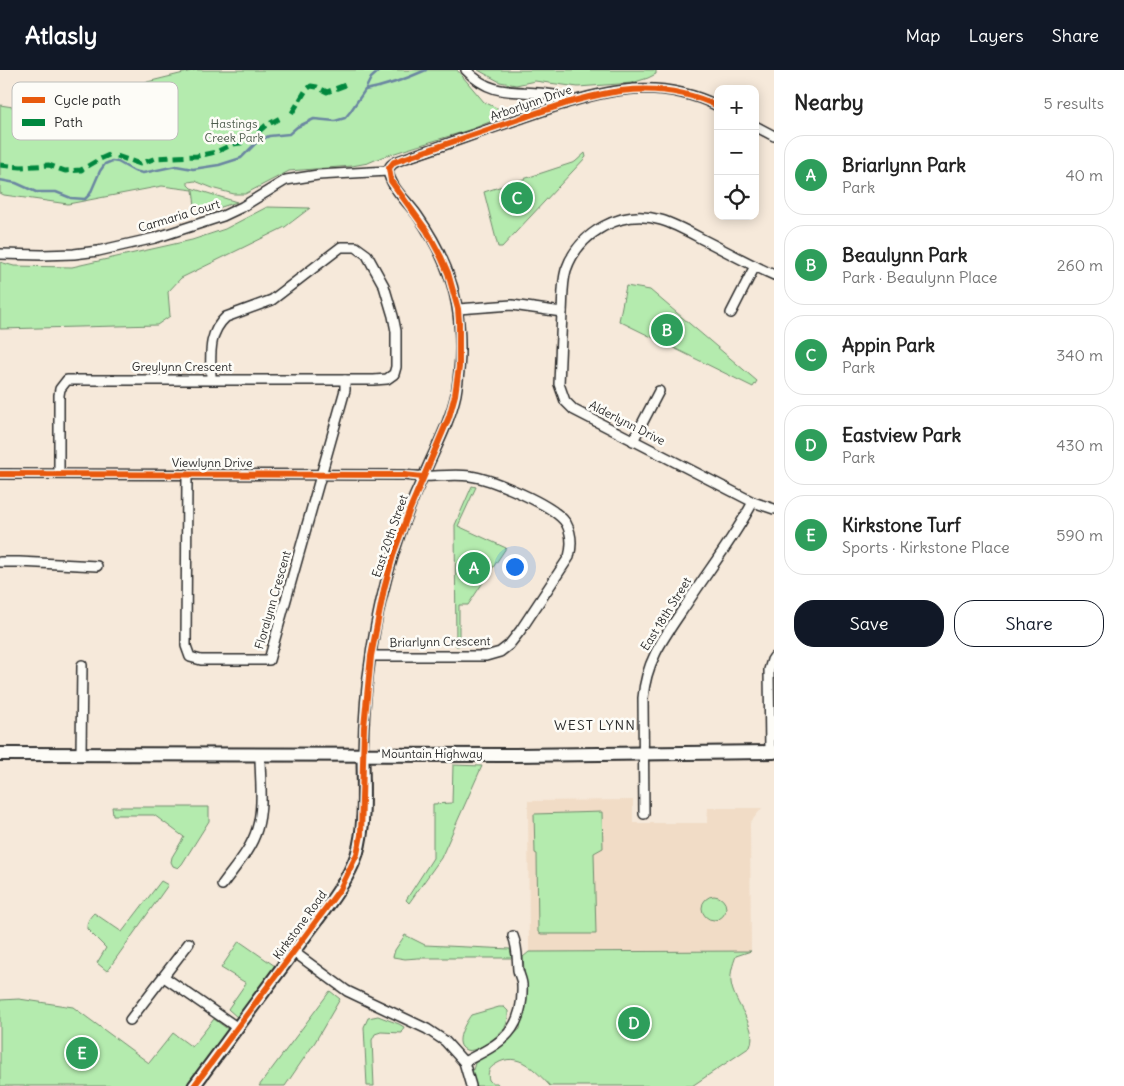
<!DOCTYPE html>
<html lang="en">
<head>
<meta charset="utf-8">
<style>
  body { margin:0; font-family:Delius,sans-serif; background:#f6f6f6; color:#222 }
  .controls { position:absolute; right:15px; top:15px; display:grid; overflow:hidden; border-radius:10px; box-shadow:0 2px 12px #0003 }
  .controls button { width:45px; height:45px; display:grid; place-items:center; padding:0; border:0; border-bottom:1px solid #e0e0e0; background:#fff; color:#222; font:25px sans-serif }
  .you { position:absolute; left:514px; top:496px; width:18px; height:18px; margin:-12px; border:4px solid #fff; border-radius:50%; background:#1a73e8; box-shadow:0 0 0 8px #1a73e833 }
  .badge { display:grid; place-items:center; width:32px; height:32px; border-radius:50%; background:#111827; color:#fff; font-size:16px; font-weight:700 }
  .pin { position:absolute; translate:-50% -50%; border:2px solid #fff; box-shadow:0 1px 5px #0006 }
  .list { margin:0; padding:0; list-style:none }
  h2 { display:flex; justify-content:space-between; align-items:center; height:65px; margin:0; padding:0 20px; font-size:21px }
  h2 small { font-size:16px; font-weight:400; color:#767676 }
  .list li { display:grid; grid-template-columns:32px 1fr auto; gap:15px; align-items:center; box-sizing:border-box; height:80px; margin:0 10px 10px; padding:0 10px; border:1px solid #e0e0e0; border-radius:20px }
  .list b { display:block; font-size:19px; white-space:nowrap }
  .list p { margin:0; font-size:16px; white-space:nowrap; color:#767676 }
  .list em { font-size:16px; font-style:normal; color:#767676 }
  .actions { display:flex; gap:10px; padding:15px 20px }
  .actions a { flex:1; padding:11px 0; border:1px solid #111827; border-radius:20px; text-align:center; font-size:18px; color:#111827 }
  .actions .main { background:#111827; color:#fff }
  .icon { flex:none; width:28px; height:28px; fill:none; stroke:currentColor; stroke-width:2; stroke-linecap:round; stroke-linejoin:round }
  .map { position:relative; flex:none; width:774px; height:1016px; overflow:hidden }
  header { display:flex; align-items:center; gap:30px; box-sizing:border-box; height:70px; padding:0 25px; background:#111827; color:#fff }
  header strong { font-size:24px }
  nav { display:flex; gap:28px; margin-inline-start:auto; font-size:18px }
  main { display:flex }
  aside { flex:1; background:#fff }
  .map>svg:first-child { display:block }
  .built { fill:#f1dcc6 }
  .green { fill:#b4ebae; stroke:#708b6c }
  .lines { fill:none; stroke-linecap:round; stroke-linejoin:round }
  .stream { stroke:#6b86a1; stroke-width:2.5 }
  .minor-casing { stroke:#2b2b2b; stroke-width:12 }
  .tertiary-casing { stroke:#2b2b2b; stroke-width:15 }
  .secondary-casing { stroke:#2b2b2b; stroke-width:16 }
  .minor { stroke:#fdfcf7; stroke-width:9 }
  .tertiary { stroke:#fdfcf7; stroke-width:11 }
  .secondary { stroke:#fdfcf7; stroke-width:12 }
  .quiet { stroke:#00873e; stroke-width:5; stroke-dasharray:10 5; stroke-linecap:butt }
  .cycleway-casing { stroke:#fdfcf7; stroke-width:9 }
  .cycleway { stroke:#e8590c; stroke-width:6 }
  .labels { text-anchor:middle; stroke-width:5; stroke-linejoin:round; paint-order:stroke }
  .street-label { font-size:12px; fill:#2b2b2b; stroke:#fdfcf7 }
  .park-label { font-size:12px; fill:#4d5b4c; stroke:#fdfcf7 }
  .neighbourhood-label { font-size:14px; letter-spacing:1px; fill:#2b2b2b; stroke:#fdfcf7 }
  .key { fill:#fdfcf7; stroke:#bebdba; stroke-width:1 }
  .key-label { font-size:14px; fill:#2b2b2b }
</style>
</head>
<body>
<header>
<strong>Atlasly</strong>
<nav><a>Map</a><a>Layers</a><a>Share</a></nav>
</header>
<main>
<div class="map">
<svg width="774" height="1016" viewBox="0 0 774 1016">
  <rect width="100%" height="100%" fill="#f6e9da"/>
  <filter id="ink" filterUnits="userSpaceOnUse"><feTurbulence type="fractalNoise" baseFrequency=".02" numOctaves="2"/><feDisplacementMap in="SourceGraphic" scale="10" xChannelSelector="R" yChannelSelector="G"/><feConvolveMatrix kernelMatrix="1 2 1 2 8 2 1 2 1" color-interpolation-filters="sRGB"/></filter>
  <g filter="url(#ink)">
    <polygon class="built" points="633,730 633,753 707,753 708,738 762,738 750,753 751,881 529,882 528,731"/>
    <g class="green">
      <polygon points="196,0 457,0 484,32 499,39 502,47 472,59 382,87 368,93 352,96 289,101 245,124 234,124 215,119 195,111 188,112 188,115 191,118 237,132 209,141 195,136 193,120 162,116 68,134 4,125 0,123 0,35 33,40"/>
      <polygon points="478,0 656,0 656,4 648,8 632,13 578,17 535,11 516,15 500,12"/>
      <polygon points="585,83 586,87 502,177 498,177 484,122 575,92"/>
      <polygon points="267,137 310,138 285,157 181,208 168,222 170,246 157,255 0,259 0,192 14,196 72,197 192,170 225,159"/>
      <polygon points="626,216 650,220 757,311 753,317 619,251"/>
      <polygon points="472,416 476,417 458,456 506,478 468,535 459,535 459,576 456,576 455,455"/>
      <polygon points="453,695 482,696 441,788 409,833 406,830 433,788 433,734 452,733"/>
      <polygon points="112,737 209,737 209,751 182,794 178,798 173,796 171,792 172,787 184,767 154,745 113,745"/>
      <polygon points="602,742 603,778 594,783 596,864 541,864 538,862 537,784 535,783 534,744"/>
      <path d="M161,811L168,815L107,901L97,893L106,878L87,859C87,851 89,848 94,843L122,862Z"/>
      <circle cx="714" cy="838" r="12"/>
      <polygon points="405,865 425,875 510,879 512,888 418,888 405,889 393,887 395,880"/>
      <polygon points="239,871 275,896 238,948 228,939 246,913 221,898"/>
      <path d="M751,881L736,886C733,894 730,903 731,912C733,933 759,957 750,977L692,1016H550C536,1001 518,980 496,994C489,998 487,1002 489,1010L492,1013H497L499,1016H474L472,1003L475,993L520,959L525,912L523,887L529,882Z"/>
      <polygon points="330,921 340,929 315,972 285,1016 259,1016"/>
      <polygon points="19,929 73,937 149,993 173,963 192,977 214,949 229,960 187,1016 0,1016 0,930"/>
      <path d="M499,937H504L508,941C508,947 508,952 505,957C500,965 476,984 466,980C452,974 466,952 471,945Z"/>
      <polygon points="378,946 399,954 404,957 402,963 381,962 375,964 372,970 374,1016 367,1016 364,957 368,948"/>
    </g>
    <g class="lines">
      <g class="stream">
        <polyline points="366,18 371,8 380,0"/>
        <path d="M0,110L16,113L36,122H56L71,128L85,129L90,124L100,101L105,94L112,91L118,92L134,101L143,103L176,96L193,99L219,95L241,88L258,71L269,66L289,64L297,57L314,49L335,51L345,48L350,42L365,20C387,16 406,9 426,0"/>
      </g>
      <g class="minor-casing">
        <g id="minor">
          <path d="M466,0C494,30 520,18 554,25L562,28L564,34"/>
          <polyline points="755,56 774,66"/>
          <path d="M388,101C390,92 399,91 406,88C445,75 483,61 522,48C589,25 649,2 718,36"/>
          <polyline points="0,184 42,185 74,184 98,181 155,168 223,146 242,137 286,110 318,105 388,101"/>
          <polyline points="458,239 512,235 562,242 559,314 565,331 574,340 753,432 774,439"/>
          <path d="M562,242C563,228 562,214 566,200C579,162 622,138 661,150C675,154 689,162 702,169C726,181 749,194 774,205"/>
          <polyline points="731,243 755,196"/>
          <polyline points="633,371 659,321"/>
          <path d="M0,404L404,405C426,409 448,403 470,406C492,409 554,435 566,453C572,464 572,476 569,487L520,561L509,575L500,582L486,586H371"/>
          <path d="M59,404V325L60,319L67,310H374L387,309L394,304L396,297V261L393,246L384,216L367,185L356,177H341L272,230L226,247C207,264 211,287 211,310"/>
          <polyline points="187,404 186,576 190,587 201,590 269,590 345,320 345,310"/>
          <polyline points="0,492 19,492 97,496"/>
          <polyline points="770,682 769,600 772,590 774,587"/>
          <polyline points="81,684 82,595"/>
          <path d="M363,684C364,617 374,547 394,483C402,456 412,430 424,405C435,379 450,352 456,324C460,301 461,276 459,253C456,214 439,176 417,145C407,131 391,118 388,101"/>
          <path d="M644,744L643,628C646,590 665,566 686,535C708,501 734,468 753,432"/>
          <path d="M222,815C234,798 251,780 257,759C264,736 260,709 260,685"/>
          <polyline points="294,882 347,921 427,959 445,971 464,992 471,1016"/>
          <polyline points="164,907 232,954 236,959"/>
          <polyline points="130,950 189,873"/>
          <path d="M464,992C501,973 524,962 522,915C522,910 519,905 518,900C517,888 518,878 513,866"/>
        </g>
      </g>
      <g class="tertiary-casing">
        <path id="tertiary" d="M194,1016L329,834C340,819 351,802 357,784C366,753 363,717 363,684"/>
      </g>
      <g class="secondary-casing">
        <polyline id="secondary" points="0,684 514,685 774,682"/>
      </g>
      <use href="#minor" class="minor"/>
      <use href="#tertiary" class="tertiary"/>
      <use href="#secondary" class="secondary"/>
      <g class="quiet">
        <polyline points="292,43 306,20 311,16 317,17 327,22 348,14"/>
        <polyline points="117,86 140,94 156,88 197,86 216,82 233,74 247,72 265,56 280,48"/>
        <polyline points="0,95 21,97 49,95 65,101 81,100 100,89 109,85"/>
      </g>
      <g class="cycleway-casing">
        <g id="cycleway">
          <polyline points="0,404 404,405 423,407"/>
          <path d="M194,1016L340,819L357,784L361,765L364,657L371,586L384,519L394,482L410,439L449,347L455,325L459,297V252L458,239L448,203L441,187L427,161L391,111L389,98L394,92C435,78 475,64 516,50C585,27 647,2 718,36"/>
        </g>
      </g>
      <use href="#cycleway" class="cycleway"/>
    </g>
  </g>
  <g class="labels">
    <g class="street-label">
      <text transform="translate(531 33) rotate(-19)" y="4">Arborlynn Drive</text>
      <text transform="translate(179 146) rotate(-17)" y="4">Carmaria Court</text>
      <text x="182" y="301">Greylynn Crescent</text>
      <text transform="translate(627 353) rotate(27)" y="4">Alderlynn Drive</text>
      <text x="212" y="397">Viewlynn Drive</text>
      <text transform="translate(390 466) rotate(-71)" y="4">East 20th Street</text>
      <text transform="translate(273 530) rotate(-74)" y="4">Floralynn Crescent</text>
      <text transform="translate(666 544) rotate(-58)" y="4">East 18th Street</text>
      <text transform="translate(440 572) rotate(-1)" y="4">Briarlynn Crescent</text>
      <text x="432" y="688">Mountain Highway</text>
      <text transform="translate(300 855) rotate(-54)" y="4">Kirkstone Road</text>
    </g>
    <g class="park-label">
      <text x="234" y="58">Hastings<tspan x="234" dy="14">Creek Park</tspan></text>
    </g>
    <g class="neighbourhood-label">
      <text x="595" y="660">WEST LYNN</text>
    </g>
  </g>
  <rect x="12" y="12" width="166" height="58" rx="8" class="key"/>
  <rect x="22" y="27" width="23" height="6" fill="#e8590c"/>
  <rect x="22" y="49" width="23" height="7" fill="#00873e"/>
  <g class="key-label">
    <text x="54" y="35">Cycle path</text>
    <text x="54" y="57">Path</text>
  </g>
</svg>
<div class="controls">
<button>+</button>
<button>−</button>
<button><svg class="icon" aria-label="locate" viewBox="0 0 24 24"><circle cx="12" cy="12" r="6"/><path d="M12 2v4M12 18v4M2 12h4M18 12h4"/></svg></button>
</div>
<div class="you"></div>
<div class="pin badge" style="left:474px;top:498px;background:#2e9e5b">A</div>
<div class="pin badge" style="left:667px;top:260px;background:#2e9e5b">B</div>
<div class="pin badge" style="left:517px;top:128px;background:#2e9e5b">C</div>
<div class="pin badge" style="left:634px;top:953px;background:#2e9e5b">D</div>
<div class="pin badge" style="left:82px;top:983px;background:#2e9e5b">E</div>
</div>
<aside>
<h2>Nearby<small>5 results</small></h2>
<ul class="list">
<li><span class="badge" style="background:#2e9e5b">A</span><div><b>Briarlynn Park</b><p>Park</p></div><em>40 m</em></li>
<li><span class="badge" style="background:#2e9e5b">B</span><div><b>Beaulynn Park</b><p>Park · Beaulynn Place</p></div><em>260 m</em></li>
<li><span class="badge" style="background:#2e9e5b">C</span><div><b>Appin Park</b><p>Park</p></div><em>340 m</em></li>
<li><span class="badge" style="background:#2e9e5b">D</span><div><b>Eastview Park</b><p>Park</p></div><em>430 m</em></li>
<li><span class="badge" style="background:#2e9e5b">E</span><div><b>Kirkstone Turf</b><p>Sports · Kirkstone Place</p></div><em>590 m</em></li>
</ul>
<div class="actions"><a class="main">Save</a><a>Share</a></div>
</aside>
</main>
</body>
</html>
